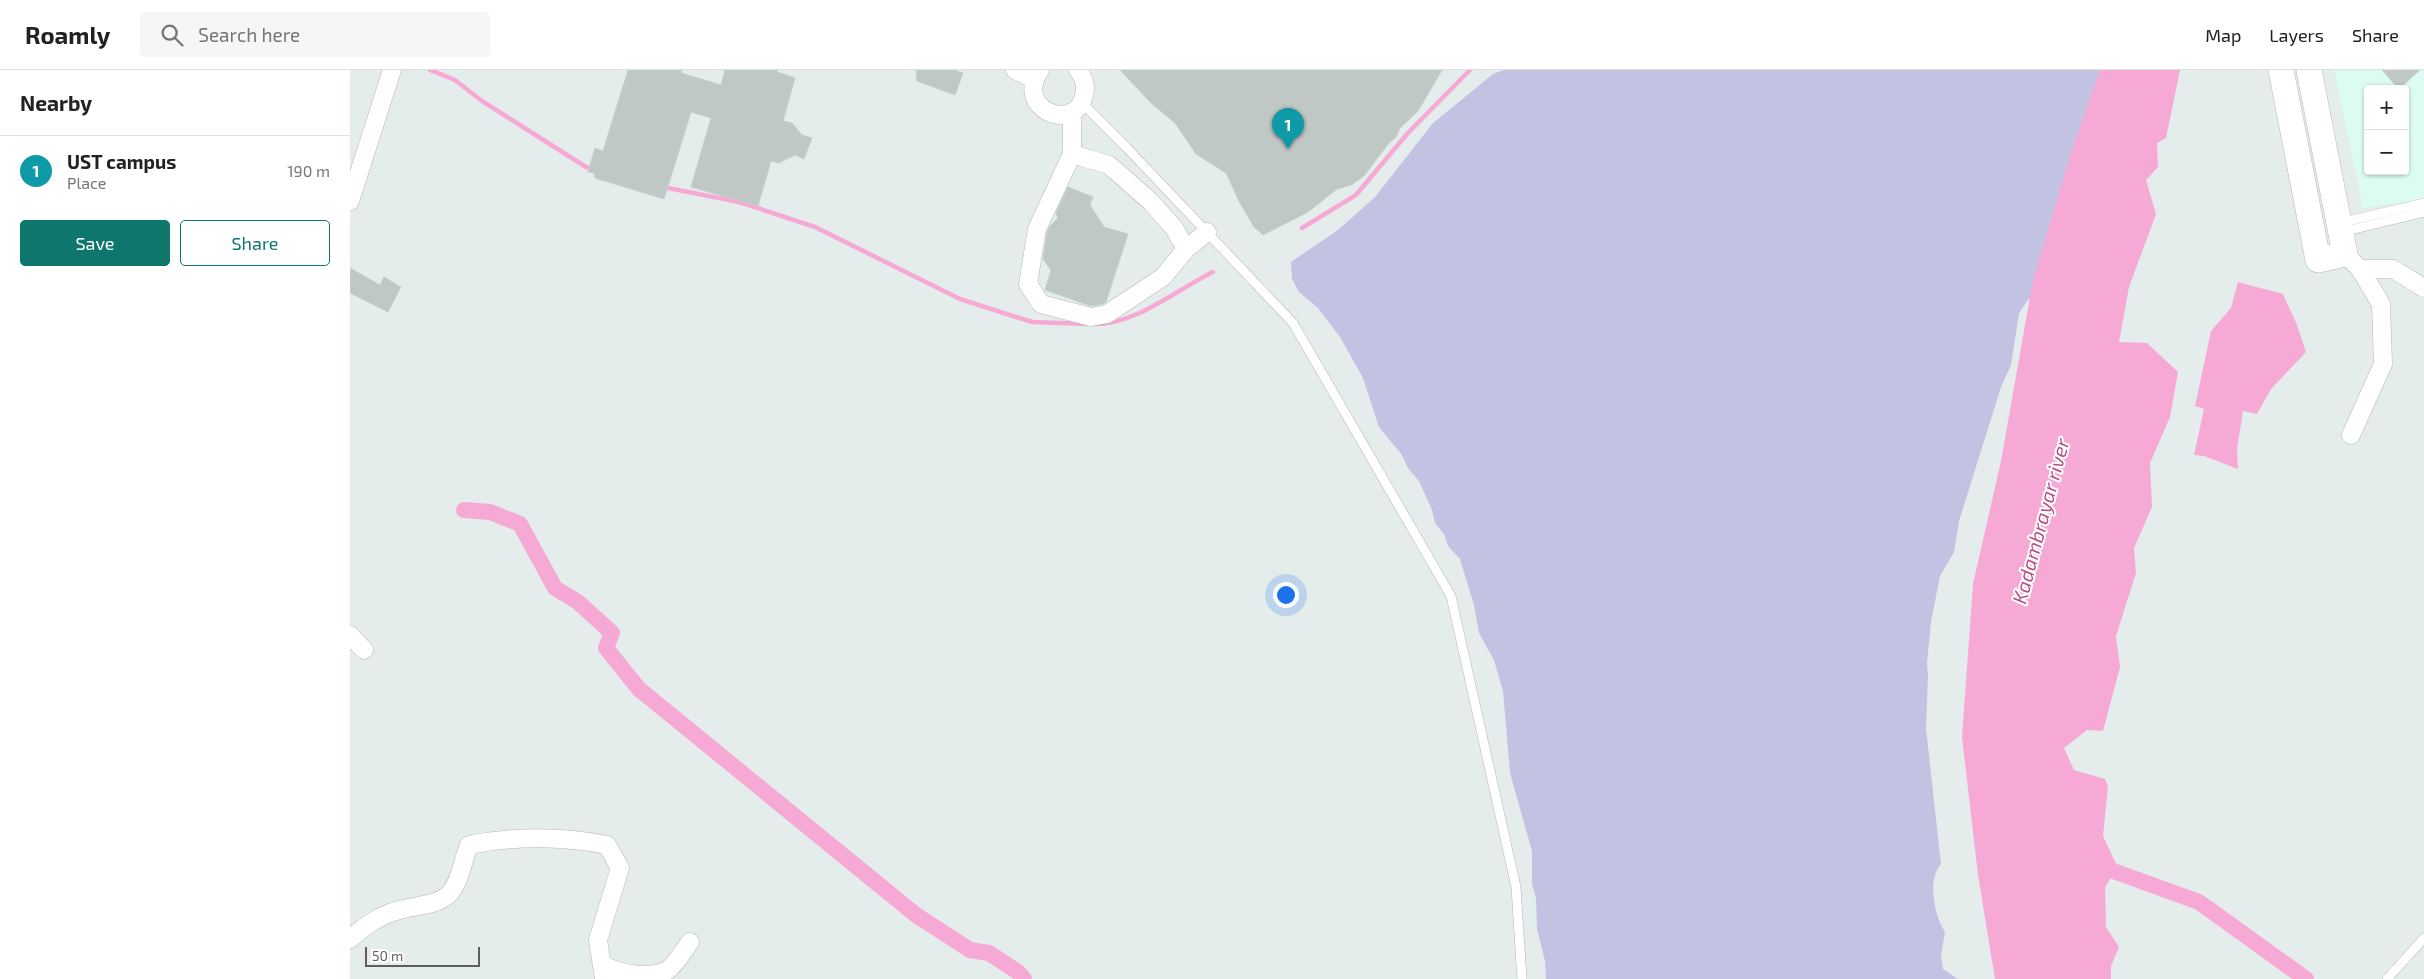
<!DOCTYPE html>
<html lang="en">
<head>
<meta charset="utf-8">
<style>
  body { margin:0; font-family:"Exo 2",sans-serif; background:#f6f6f6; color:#222 }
  .controls { position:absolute; right:15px; top:15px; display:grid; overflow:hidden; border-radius:5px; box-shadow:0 1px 4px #0004 }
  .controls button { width:45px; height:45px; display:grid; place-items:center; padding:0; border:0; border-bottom:1px solid #e0e0e0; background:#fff; color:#222; font:25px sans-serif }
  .scale { position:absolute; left:15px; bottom:12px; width:115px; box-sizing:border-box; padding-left:5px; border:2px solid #635c5f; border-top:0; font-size:14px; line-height:18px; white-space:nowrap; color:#635c5f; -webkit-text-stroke:4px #fff; paint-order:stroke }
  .you { position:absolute; left:935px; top:524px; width:18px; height:18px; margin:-12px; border:4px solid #fff; border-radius:50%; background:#1a73e8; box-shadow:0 0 0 8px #1a73e833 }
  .badge { display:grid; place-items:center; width:32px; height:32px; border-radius:50%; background:#0f766e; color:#fff; font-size:16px; font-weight:700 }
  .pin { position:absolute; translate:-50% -41px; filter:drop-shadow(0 1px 2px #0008) }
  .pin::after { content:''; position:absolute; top:26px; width:18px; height:15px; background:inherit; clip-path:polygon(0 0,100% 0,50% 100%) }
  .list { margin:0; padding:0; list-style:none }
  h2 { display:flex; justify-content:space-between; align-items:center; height:65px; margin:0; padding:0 20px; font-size:21px }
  h2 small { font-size:16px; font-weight:400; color:#767676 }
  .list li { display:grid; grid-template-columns:32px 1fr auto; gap:15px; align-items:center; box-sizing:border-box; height:70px; padding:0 20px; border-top:1px solid #e0e0e0 }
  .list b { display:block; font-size:19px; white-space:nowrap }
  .list p { margin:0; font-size:16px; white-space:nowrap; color:#767676 }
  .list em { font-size:16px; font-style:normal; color:#767676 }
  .actions { display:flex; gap:10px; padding:15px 20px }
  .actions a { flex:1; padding:11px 0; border:1px solid #0f766e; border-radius:5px; text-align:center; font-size:18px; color:#0f766e }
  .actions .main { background:#0f766e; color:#fff }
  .icon { flex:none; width:28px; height:28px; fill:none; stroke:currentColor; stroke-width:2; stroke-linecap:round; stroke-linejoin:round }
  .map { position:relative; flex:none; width:2074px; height:909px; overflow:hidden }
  header { display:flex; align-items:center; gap:30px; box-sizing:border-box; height:70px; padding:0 25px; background:#fff; border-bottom:1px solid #e0e0e0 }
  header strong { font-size:24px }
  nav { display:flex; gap:28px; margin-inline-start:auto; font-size:18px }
  .search { width:350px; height:45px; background:#f6f6f6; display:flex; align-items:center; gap:12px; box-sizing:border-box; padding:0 18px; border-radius:5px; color:#767676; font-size:19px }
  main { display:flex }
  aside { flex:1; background:#fff }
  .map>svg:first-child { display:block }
  .commercial { fill:#dbfbf3; fill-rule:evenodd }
  .green { fill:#c2c2e2 }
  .water { fill:#f7a9d6 }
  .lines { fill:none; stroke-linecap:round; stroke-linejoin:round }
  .stream { stroke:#f7a9d6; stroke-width:4.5 }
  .canal { stroke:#f7a9d6; stroke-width:16 }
  .building { fill:#c0c8c6; stroke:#c2d1cc }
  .lane-casing { stroke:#bab4b6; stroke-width:10 }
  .street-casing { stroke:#bab4b6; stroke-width:19 }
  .secondary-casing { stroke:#bcb5b8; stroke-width:26 }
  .lane { stroke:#fff; stroke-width:9 }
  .street { stroke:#fff; stroke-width:18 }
  .secondary { stroke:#fff; stroke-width:25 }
  .labels { text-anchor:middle; stroke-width:4; stroke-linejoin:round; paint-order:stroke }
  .water-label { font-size:20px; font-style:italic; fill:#b94e82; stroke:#fff }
</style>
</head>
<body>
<header>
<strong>Roamly</strong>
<div class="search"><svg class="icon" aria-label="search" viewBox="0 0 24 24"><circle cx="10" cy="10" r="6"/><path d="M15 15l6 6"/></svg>Search here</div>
<nav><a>Map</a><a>Layers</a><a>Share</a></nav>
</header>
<main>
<aside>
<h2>Nearby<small></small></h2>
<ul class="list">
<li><span class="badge" style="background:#0f9aa8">1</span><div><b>UST campus</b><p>Place</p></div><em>190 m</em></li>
</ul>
<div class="actions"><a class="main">Save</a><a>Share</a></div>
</aside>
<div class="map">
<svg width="2074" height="909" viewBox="0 0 2074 909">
  <rect width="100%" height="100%" fill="#e4edeb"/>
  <path class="commercial" d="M1984,0H2074V129L2013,138ZM2018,19H2055V101H2018Z"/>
  <path class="green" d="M1154,0H1751L1697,224L1678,230L1669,243L1661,295L1651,317L1609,451L1604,482L1590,506L1581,552L1577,593L1578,606L1576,658L1591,794C1577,810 1584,845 1595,862L1591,886L1593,899L1608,909H1196L1195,891L1187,859L1186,828L1182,814V781L1160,703L1153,621L1144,590L1129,563L1124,535L1110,489L1098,476L1094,464L1085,453L1082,440L1069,411L1058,398L1052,385L1029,357L1013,308L990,267L968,238L949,222L942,209L941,192L988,160L1025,127L1083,53L1143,4Z"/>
  <g class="water">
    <polygon points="1750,0 1830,0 1816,68 1807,73 1808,97 1796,110 1806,144 1779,217 1769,272 1797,273 1828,302 1820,347 1800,393 1802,437 1784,478 1786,503 1766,566 1770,597 1753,661 1737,660 1714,678 1724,700 1755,709 1758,716 1753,766 1767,796 1755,818 1756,857 1769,877 1761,896 1761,909 1645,909 1628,805 1612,667 1623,514 1651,391 1683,210 1722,80"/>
    <polygon points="1888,212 1933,224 1947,255 1956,282 1921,319 1907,344 1893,341 1887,379 1888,399 1854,386 1844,385 1854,339 1845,336 1861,261 1881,238"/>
  </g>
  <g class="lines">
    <g class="stream">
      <polyline points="80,0 105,10 132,31 236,97 243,99"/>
      <polyline points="313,117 389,132 465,157 610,229 682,252 737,254"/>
      <polyline points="952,158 1006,125 1057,64 1120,0"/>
      <path d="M745,254C785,255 828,219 863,202"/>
    </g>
    <g class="canal">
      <polyline points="114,440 140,442 170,454 205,518 228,532 262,563 256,578 289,619 566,845 620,880 639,883 668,902 674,909"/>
      <polyline points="1744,794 1849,832 1956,909"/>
    </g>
  </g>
  <g class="building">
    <polygon points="278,0 332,0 331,3 371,15 375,0 428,0 427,2 445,8 433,51 442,53 452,65 462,68 454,89 445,85 429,93 421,91 408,136 341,117 361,48 341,42 314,129 245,108 244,103 238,102 245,78 253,81"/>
    <polygon points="566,0 605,0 613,3 605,25 567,11"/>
    <polygon points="770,0 1092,0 1068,41 1050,58 1046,67 1039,73 1014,106 1001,115 987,119 958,142 913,165 904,157 889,131 876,103 846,84 825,53 801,33"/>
    <polygon points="2032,0 2070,0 2049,19"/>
    <polygon points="718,117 743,127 740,135 754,157 778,164 756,232 753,234 741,236 695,220 701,200 693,189 697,163 700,156 708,148 706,143"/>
    <polygon points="0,198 30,215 34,207 51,217 38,242 0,223"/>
  </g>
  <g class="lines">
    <g class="lane-casing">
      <g id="lane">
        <polyline points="732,33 777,78 943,253 1101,526 1166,817 1172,909"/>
        <polyline points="1990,153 2074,133"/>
        <polyline points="1992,162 2074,142"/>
        <polyline points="2037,909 2074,868"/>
      </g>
    </g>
    <g class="street-casing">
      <g id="street">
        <polyline points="665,0 684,9"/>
        <path d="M690,0C664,39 722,62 733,29C737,17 735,9 728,0"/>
        <polyline points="722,84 759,95 800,131 824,158 836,179 813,207 757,244 741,247 691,234 678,214 687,159 722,84 722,42"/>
        <polyline points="0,131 42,0"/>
        <polyline points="836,179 857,162"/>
        <polyline points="1995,184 2010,199 2031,234 2033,294 2001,365"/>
        <polyline points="2010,199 2043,199 2074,218"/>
        <polyline points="0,565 14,580"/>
        <path d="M0,869C14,857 28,846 46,841C62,835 84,837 98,825C110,814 113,789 119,775C163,766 213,766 257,775L270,798L248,870L254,909"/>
        <path d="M252,894C270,905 300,909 318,900C327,893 333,881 340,872"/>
      </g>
    </g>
    <g class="secondary-casing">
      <polyline id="secondary" points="1931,0 1968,190 1995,184 1959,0"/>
    </g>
    <use href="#lane" class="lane"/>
    <use href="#street" class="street"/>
    <use href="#secondary" class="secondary"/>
  </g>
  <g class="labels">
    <g class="water-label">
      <text transform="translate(1691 451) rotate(-75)" y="7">Kadambrayar river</text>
    </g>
  </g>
</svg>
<div class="controls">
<button>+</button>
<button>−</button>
</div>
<div class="scale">50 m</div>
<div class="you"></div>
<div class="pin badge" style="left:938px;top:79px;background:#0f9aa8">1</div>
</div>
</main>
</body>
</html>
